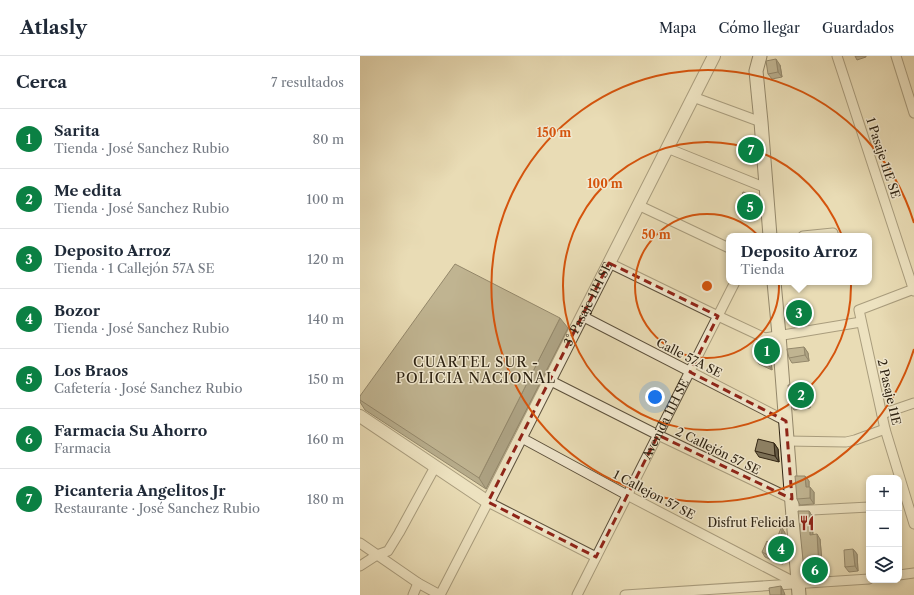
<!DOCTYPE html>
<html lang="es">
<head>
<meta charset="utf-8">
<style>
  body { margin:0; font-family:"Libre Caslon Text",serif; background:#f6f6f7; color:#1f2937 }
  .controls { position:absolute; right:12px; bottom:12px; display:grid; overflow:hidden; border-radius:8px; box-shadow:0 2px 6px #0003 }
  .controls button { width:36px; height:36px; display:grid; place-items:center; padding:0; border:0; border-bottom:1px solid #e0e1e3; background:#fff; color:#1f2937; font:20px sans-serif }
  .you { position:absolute; left:295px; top:341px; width:14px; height:14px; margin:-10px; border:3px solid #fff; border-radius:50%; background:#1a73e8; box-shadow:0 0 0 6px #1a73e833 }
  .badge { display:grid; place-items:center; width:26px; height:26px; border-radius:50%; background:#0b8043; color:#fff; font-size:13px; font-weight:700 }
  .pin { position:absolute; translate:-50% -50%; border:2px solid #fff; box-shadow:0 1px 4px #0006 }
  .popup { position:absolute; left:366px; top:177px; width:146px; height:52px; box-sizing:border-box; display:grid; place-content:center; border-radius:8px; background:#fff; filter:drop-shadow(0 1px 3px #0005); font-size:13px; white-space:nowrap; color:#747a83 }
  .popup b { font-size:15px; color:#1f2937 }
  .popup::after { content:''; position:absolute; left:50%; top:100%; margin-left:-8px; border:8px solid transparent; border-top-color:#fff }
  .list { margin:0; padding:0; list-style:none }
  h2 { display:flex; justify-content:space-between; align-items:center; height:52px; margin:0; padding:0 16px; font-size:17px }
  h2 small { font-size:13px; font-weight:400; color:#747a83 }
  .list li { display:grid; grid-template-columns:26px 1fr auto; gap:12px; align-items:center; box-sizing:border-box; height:60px; padding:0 16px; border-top:1px solid #e0e1e3 }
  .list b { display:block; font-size:15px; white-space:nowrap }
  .list p { margin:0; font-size:13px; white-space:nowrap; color:#747a83 }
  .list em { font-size:13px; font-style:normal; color:#747a83 }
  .icon { flex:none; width:22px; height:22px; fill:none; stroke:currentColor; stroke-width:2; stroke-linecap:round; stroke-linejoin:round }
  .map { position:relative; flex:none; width:554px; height:539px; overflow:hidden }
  header { display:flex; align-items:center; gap:24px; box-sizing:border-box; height:56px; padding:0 20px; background:#fff; border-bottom:1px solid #e0e1e3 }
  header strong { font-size:19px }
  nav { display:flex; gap:22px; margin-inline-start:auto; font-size:14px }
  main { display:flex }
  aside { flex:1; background:#fff }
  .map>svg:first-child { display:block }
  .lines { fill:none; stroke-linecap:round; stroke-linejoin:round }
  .minor-casing { stroke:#5c503b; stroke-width:11 }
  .tertiary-casing { stroke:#5c503b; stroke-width:14 }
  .secondary-casing { stroke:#2d2212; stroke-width:15 }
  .minor { stroke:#f1e8cf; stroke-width:9 }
  .tertiary { stroke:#f1e8cf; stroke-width:12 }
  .secondary { stroke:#f1e8cf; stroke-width:13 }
  .wall { fill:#7b7159; stroke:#2d2212 }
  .shaded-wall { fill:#645c48; stroke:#2d2212 }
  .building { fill:#8f8367; stroke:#2d2212 }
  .marked { fill:none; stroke:#8f2418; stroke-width:3; stroke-dasharray:8 5; stroke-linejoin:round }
  .ring { fill:none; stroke:#d5540d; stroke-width:2 }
  .labels { text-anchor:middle; stroke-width:3; stroke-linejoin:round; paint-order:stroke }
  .street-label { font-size:12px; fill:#2d2212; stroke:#f1e8cf }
  .poi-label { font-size:12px; fill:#2d2212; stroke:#f1e8cf; text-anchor:end }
  .quarter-label { font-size:14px; letter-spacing:1px; fill:#2d2212; stroke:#f1e8cf }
  .centre { fill:#d5540d; stroke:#f1e8cf; stroke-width:2 }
  .ring-label { font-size:12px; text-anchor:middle; font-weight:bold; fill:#d5540d; stroke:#f1e8cf; stroke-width:3; stroke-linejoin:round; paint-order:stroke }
</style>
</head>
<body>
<header>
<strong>Atlasly</strong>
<nav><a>Mapa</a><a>Cómo llegar</a><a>Guardados</a></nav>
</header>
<main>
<aside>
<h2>Cerca<small>7 resultados</small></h2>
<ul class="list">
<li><span class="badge">1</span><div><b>Sarita</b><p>Tienda · José Sanchez Rubio</p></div><em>80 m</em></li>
<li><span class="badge">2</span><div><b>Me edita</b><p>Tienda · José Sanchez Rubio</p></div><em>100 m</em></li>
<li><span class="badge">3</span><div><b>Deposito Arroz</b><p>Tienda · 1 Callejón 57A SE</p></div><em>120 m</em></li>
<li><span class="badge">4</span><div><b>Bozor</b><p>Tienda · José Sanchez Rubio</p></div><em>140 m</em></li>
<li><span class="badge">5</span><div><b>Los Braos</b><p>Cafetería · José Sanchez Rubio</p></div><em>150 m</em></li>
<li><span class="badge">6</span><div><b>Farmacia Su Ahorro</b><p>Farmacia</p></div><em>160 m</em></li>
<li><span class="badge">7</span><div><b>Picanteria Angelitos Jr</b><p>Restaurante · José Sanchez Rubio</p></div><em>180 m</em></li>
</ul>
</aside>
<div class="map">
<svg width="554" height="539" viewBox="0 0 554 539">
  <rect width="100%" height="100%" fill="#e9dcb5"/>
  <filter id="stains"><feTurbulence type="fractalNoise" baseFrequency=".005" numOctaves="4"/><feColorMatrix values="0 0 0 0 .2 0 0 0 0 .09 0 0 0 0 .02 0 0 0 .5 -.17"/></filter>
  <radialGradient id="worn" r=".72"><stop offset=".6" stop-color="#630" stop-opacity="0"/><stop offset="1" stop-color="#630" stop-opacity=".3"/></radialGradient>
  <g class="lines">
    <g class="minor-casing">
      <g id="minor">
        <polyline points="477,0 554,235"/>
        <polyline points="536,0 554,57"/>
        <polyline points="333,41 401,66"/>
        <polyline points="307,92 406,132"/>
        <polyline points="278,149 369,192"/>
        <polyline points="443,180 473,177"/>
        <polyline points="249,207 358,260 405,282 501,266"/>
        <polyline points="554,233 499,254 525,373 554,468"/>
        <polyline points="222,260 426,365"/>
        <polyline points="189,324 298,379 432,443"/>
        <polyline points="522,358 554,347"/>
        <polyline points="160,381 267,439 438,528"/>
        <polyline points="427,385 486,386 495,384 525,373"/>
        <polyline points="433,455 509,451"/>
        <polyline points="0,487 58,527 80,539"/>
        <polyline points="0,510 17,499 28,495 39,477 75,411"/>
        <polyline points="539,519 554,517"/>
        <polyline points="53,539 58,527"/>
        <polyline points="80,539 128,446 236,501"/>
        <path id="s1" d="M217,539L375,226"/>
        <polyline points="265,539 509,523"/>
      </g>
    </g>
    <g class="tertiary-casing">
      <g id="tertiary">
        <path id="s2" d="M0,360L128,446L354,0"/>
      </g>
    </g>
    <g class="secondary-casing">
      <g id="secondary">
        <polyline points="400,0 396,15 401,66 410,180"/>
        <polyline points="414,226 419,279 439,539"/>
      </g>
    </g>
    <use href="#minor" class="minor"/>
    <use href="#tertiary" class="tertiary"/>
    <use href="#secondary" class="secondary"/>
  </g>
  <g class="wall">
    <polygon points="495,0 506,0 506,1 497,4"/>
    <polygon points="420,9 422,21 412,23 408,18"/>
    <polygon points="391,84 395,89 396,102 384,98 380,92"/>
    <polygon points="394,144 390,155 383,153 379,148"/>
    <polygon points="445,251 447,261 433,263 429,258"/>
    <polygon points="208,272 126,433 5,354 0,346 0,340"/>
    <polygon points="406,283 409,288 412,314 399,308 396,303"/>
    <polygon points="444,291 448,297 449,305 432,307 429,302"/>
    <polygon points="446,328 450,333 451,343 449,343 450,352 434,354 430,348"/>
    <polygon points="414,387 418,393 419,406 399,401 395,395"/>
    <polygon points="445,420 449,425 449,431 454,436 454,448 440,449 437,443"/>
    <polygon points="449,455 452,460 453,479 460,483 463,518 447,519 444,514"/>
    <polygon points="422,472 425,477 425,500 423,508 418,507 405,501 402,496 414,490"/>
    <polygon points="493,493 497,498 498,515 489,516 485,511"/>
  </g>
  <g class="shaded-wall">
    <polygon points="416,3 420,9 422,21 418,16"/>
    <polygon points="391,84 395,89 396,102 392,97"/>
    <polygon points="390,138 394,144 390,155 386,150"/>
    <polygon points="441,246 445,251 447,261 443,256"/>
    <polygon points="200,262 208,272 126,433 119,422"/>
    <polygon points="406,283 409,288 412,314 409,310"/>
    <polygon points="444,291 448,297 449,305 445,299"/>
    <polygon points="446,328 450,333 451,343 447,337"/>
    <polygon points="445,338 449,343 450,352 446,346"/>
    <polygon points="414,387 418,393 419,406 415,400"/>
    <polygon points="445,420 449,425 449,437 446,431"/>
    <polygon points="450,431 454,436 454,448 450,442"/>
    <polygon points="449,455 452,460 453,484 450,479"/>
    <polygon points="422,472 425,477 425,500 423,508 419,503"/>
    <polygon points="457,478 460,483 463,518 459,513"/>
    <polygon points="493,493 497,498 498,515 495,510"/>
    <polygon points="421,530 424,536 425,539 421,539"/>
  </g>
  <g class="building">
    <polygon points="416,3 418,16 408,18 406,5"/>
    <polygon points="385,82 391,84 392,97 380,92"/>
    <polygon points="383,136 390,138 386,150 379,148"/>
    <polygon points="95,208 200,262 119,422 0,344 0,340"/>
    <polygon points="441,246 443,256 429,258 427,248"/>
    <polygon points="406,283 409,310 396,303"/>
    <polygon points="444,291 445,299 429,302 427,293"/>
    <polygon points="446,328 447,337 445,338 446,346 430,348 428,329"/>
    <polygon points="398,383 414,387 415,400 395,395"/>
    <polygon points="435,420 445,420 446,431 450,431 450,442 437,443"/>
    <polygon points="438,455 449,455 450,479 457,478 459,513 444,514"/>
    <polygon points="421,472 422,472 421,495 419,503 414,502 402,496 407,485 414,490"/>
    <polygon points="493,493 495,510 485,511 484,494"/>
    <polygon points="421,530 421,539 410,539 409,532"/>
  </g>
  <path d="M0 0H554V539H0ZM249,207L358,260L330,316L426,365L432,443L298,379L236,501L128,446Z" fill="#e9dcb5" fill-opacity=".55" fill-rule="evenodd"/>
  <path class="marked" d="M249,207L358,260L330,316L426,365L432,443L298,379L236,501L128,446Z"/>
  <g class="ring">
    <circle cx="347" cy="230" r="72"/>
    <circle cx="347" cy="230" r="144"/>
    <path d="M554 293A216 216 0 1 1 554 167"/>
  </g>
  <defs>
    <g id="restaurant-bare" transform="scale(1.2)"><path d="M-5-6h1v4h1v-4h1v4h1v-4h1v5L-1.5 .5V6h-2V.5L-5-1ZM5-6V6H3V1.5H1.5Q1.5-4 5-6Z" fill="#8f2418" stroke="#f1e8cf" stroke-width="2.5" paint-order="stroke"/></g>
  </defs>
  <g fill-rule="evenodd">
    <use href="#restaurant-bare" x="447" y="467"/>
  </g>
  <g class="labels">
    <g class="street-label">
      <text transform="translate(523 102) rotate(72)" y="4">1 Pasaje 11E SE</text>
      <text dy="4" stroke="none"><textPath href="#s2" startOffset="376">3° Pasaje 11H SE</textPath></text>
      <text transform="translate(329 302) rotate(27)" y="4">Calle 57A SE</text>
      <text transform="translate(529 336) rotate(77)" y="4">2 Pasaje 11E</text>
      <text dy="4" stroke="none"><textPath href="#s1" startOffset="197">Avenida 11H SE</textPath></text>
      <text transform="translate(358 395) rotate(26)" y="4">2 Callejón 57 SE</text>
      <text transform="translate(294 439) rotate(28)" y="4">1 Callejon 57 SE</text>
    </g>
    <g class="poi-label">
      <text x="435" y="471">Disfrut Felicida</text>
    </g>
    <g class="quarter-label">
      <text x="116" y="311">CUARTEL SUR -<tspan x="116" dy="16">POLICIA NACIONAL</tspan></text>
    </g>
  </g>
  <circle cx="347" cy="230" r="6" class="centre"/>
  <g class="ring-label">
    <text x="194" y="81">150 m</text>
    <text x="245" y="132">100 m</text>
    <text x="296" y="183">50 m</text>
  </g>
  <rect width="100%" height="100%" filter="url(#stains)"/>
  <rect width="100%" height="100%" fill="url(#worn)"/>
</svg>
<div class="controls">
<button>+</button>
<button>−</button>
<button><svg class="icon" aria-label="layers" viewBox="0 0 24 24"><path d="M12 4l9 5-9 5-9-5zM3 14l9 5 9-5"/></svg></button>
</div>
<div class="you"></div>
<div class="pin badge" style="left:407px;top:295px">1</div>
<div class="pin badge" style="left:441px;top:339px">2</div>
<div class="pin badge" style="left:439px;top:257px">3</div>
<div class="popup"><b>Deposito Arroz</b>Tienda</div>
<div class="pin badge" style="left:421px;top:493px">4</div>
<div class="pin badge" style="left:390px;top:151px">5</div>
<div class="pin badge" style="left:455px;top:514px">6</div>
<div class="pin badge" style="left:391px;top:94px">7</div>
</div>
</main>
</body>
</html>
